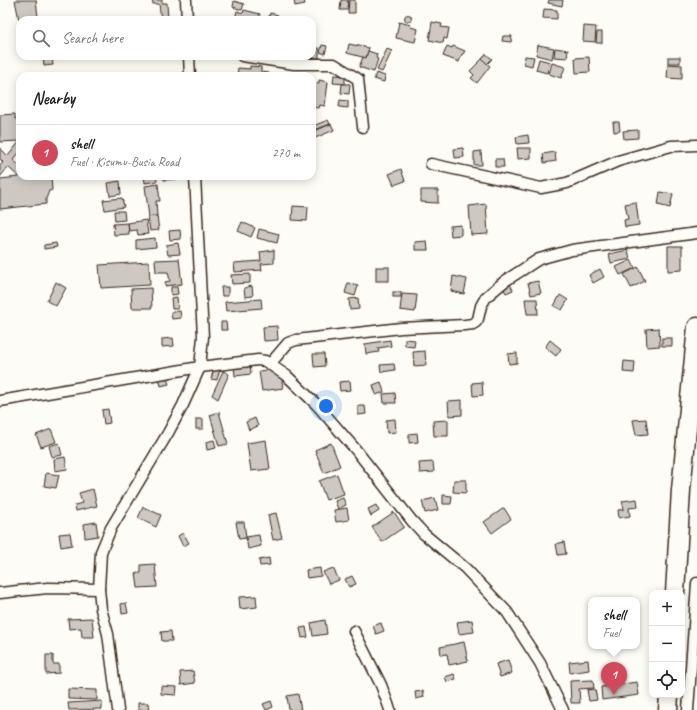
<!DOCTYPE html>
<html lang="en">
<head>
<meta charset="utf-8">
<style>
  body { margin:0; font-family:Caveat,sans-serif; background:#f6f6f6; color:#222 }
  .controls { position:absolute; right:12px; bottom:12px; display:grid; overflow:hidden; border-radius:8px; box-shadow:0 2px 10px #0003 }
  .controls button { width:36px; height:36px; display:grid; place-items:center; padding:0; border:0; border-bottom:1px solid #e0e0e0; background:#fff; color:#222; font:20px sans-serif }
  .you { position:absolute; left:326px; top:406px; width:14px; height:14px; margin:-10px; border:3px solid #fff; border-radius:50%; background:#1a73e8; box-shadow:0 0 0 6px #1a73e833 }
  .badge { display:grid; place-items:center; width:26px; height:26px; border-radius:50%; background:#d1495b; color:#fff; font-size:13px; font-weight:700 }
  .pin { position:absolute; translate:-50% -33px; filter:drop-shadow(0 1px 2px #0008) }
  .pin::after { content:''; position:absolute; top:21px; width:14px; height:12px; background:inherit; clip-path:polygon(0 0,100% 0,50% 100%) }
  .popup { position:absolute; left:588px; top:597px; width:52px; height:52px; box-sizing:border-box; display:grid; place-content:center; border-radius:8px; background:#fff; filter:drop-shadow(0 1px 3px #0005); font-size:13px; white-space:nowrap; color:#767676 }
  .popup b { font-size:15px; color:#222 }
  .popup::after { content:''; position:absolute; left:50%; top:100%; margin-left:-8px; border:8px solid transparent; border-top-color:#fff }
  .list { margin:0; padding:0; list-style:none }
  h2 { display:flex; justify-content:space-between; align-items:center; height:52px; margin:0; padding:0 16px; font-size:17px }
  h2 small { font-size:13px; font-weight:400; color:#767676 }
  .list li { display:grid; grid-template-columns:26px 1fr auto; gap:12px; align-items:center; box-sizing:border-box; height:56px; padding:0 16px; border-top:1px solid #e0e0e0 }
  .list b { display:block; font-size:15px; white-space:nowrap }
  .list p { margin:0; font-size:13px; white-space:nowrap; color:#767676 }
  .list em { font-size:13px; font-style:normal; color:#767676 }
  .icon { flex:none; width:22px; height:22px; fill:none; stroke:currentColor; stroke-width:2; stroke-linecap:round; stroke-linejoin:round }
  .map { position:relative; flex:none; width:697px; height:710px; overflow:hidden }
  .search { position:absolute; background:#fff; box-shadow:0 2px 10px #0003; left:16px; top:16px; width:300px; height:44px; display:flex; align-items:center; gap:10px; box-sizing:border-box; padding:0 14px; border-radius:12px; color:#767676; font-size:15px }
  .panel { position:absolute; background:#fff; box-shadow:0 2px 10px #0003; left:16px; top:72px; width:300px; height:108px; border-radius:12px }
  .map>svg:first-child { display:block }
  .building { fill:#cdc8c2; stroke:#3b2a1e }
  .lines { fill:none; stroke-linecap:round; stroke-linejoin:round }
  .street-casing { stroke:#3b2a1e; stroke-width:13 }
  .highway-casing { stroke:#3b2a1e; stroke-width:21 }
  .street { stroke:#fdfcf7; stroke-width:10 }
  .highway { stroke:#fdfcf7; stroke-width:18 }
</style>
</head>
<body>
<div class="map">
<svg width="697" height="710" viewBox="0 0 697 710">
  <rect width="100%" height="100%" fill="#fdfcf7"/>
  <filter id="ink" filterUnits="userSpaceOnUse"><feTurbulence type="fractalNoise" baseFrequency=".025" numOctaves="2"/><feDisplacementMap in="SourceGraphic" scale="8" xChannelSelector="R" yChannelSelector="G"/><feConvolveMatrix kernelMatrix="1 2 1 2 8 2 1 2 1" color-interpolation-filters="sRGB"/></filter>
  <g filter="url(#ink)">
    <g class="building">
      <polygon points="15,0 36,0 38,17 19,20"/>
      <polygon points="152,0 162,0 162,3 167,3 168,20 161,20 159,4 153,4"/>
      <polygon points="294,0 304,0 305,4 295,6"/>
      <polygon points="341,0 348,0 347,10 340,10"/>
      <polygon points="349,0 355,0 355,13 348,13"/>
      <polygon points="549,0 563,0 562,6 548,3"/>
      <polygon points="234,1 244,4 242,10 233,7"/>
      <polygon points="544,9 557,10 557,19 543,18"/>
      <polygon points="244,10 260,14 259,20 240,20 235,19 237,11 243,13"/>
      <polygon points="270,13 278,15 277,20 268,20"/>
      <circle cx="408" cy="18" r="3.5"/>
      <polygon points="399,22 411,25 410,27 418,29 415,42 396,38"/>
      <polygon points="432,22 442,24 441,27 449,28 447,39 444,38 443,43 429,40"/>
      <polygon points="584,26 596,27 595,42 583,41"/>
      <polygon points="597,32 602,32 602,43 596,43"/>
      <polygon points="503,36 512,36 511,42 502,41"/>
      <polygon points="349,44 369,48 366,58 347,53"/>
      <polygon points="322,45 327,46 325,54 320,52"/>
      <polygon points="538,45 554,48 552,59 536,55"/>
      <polygon points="447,46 452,48 453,46 465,51 463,54 462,54 459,62 443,56"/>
      <polygon points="312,48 319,48 319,58 284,59 284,56 312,56"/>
      <polygon points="555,48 568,50 567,58 554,57"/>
      <polygon points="387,49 392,51 382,72 377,70"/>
      <polygon points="368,51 377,54 376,58 378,59 374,72 359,67 363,57 366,58"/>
      <polygon points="486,54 492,59 487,64 482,59"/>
      <polygon points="43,56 52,56 53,65 44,66"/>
      <polygon points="525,56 534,57 532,66 524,64"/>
      <polygon points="589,57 590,72 576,73 575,58"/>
      <rect x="668" y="57" width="12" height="6"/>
      <polygon points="482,59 490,66 477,83 471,78 474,75 470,71"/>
      <polygon points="539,59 550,62 547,73 536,70"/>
      <polygon points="552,63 565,67 561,78 549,74"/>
      <polygon points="668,64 682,65 682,79 667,78"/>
      <polygon points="250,66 261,67 261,72 269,73 268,76 237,76 238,68 250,69"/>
      <polygon points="376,73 385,76 384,82 374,79"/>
      <polygon points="334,75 345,76 345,84 333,83"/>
      <polygon points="319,80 328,82 325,106 320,105 319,108 312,107 312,82 319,83"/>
      <polygon points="342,84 350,84 349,94 341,93"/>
      <polygon points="340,100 348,101 348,108 339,107"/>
      <polygon points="15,114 15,119 20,118 20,152 13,160 20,166 20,176 51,176 52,190 49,191 46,199 46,204 0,209 0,179 19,177 8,167 0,177 0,166 3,162 0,159 0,148 8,156 20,141 0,142 0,115"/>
      <polygon points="328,120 330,124 315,130 313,126"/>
      <polygon points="613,122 619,122 620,131 614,132"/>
      <polygon points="331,124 334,130 315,138 312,132"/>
      <polygon points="638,130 638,138 624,139 623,131"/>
      <polygon points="528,135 529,143 517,144 516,137"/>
      <polygon points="463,148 464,157 455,158 454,149"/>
      <polygon points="517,148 531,148 531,158 518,159"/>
      <polygon points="481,151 482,165 474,165 474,152"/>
      <polygon points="555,152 556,161 544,163 543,154"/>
      <polygon points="495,159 503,159 504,167 495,167"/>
      <polygon points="401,169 405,181 394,185 389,174"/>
      <polygon points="144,176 156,176 157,181 145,183"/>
      <polygon points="163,176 178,176 179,179 164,180"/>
      <polygon points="120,181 121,194 110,196 108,183"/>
      <polygon points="158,184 160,201 156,201 157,216 149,217 145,186"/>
      <polygon points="421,190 438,190 438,203 421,202"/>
      <polygon points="660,192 673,194 670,208 658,205"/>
      <polygon points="122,198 124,207 105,210 103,200"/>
      <polygon points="636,202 639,225 625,227 624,220 628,219 625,204"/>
      <polygon points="486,204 488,234 471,235 469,206"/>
      <polygon points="293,206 308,207 307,221 292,220"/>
      <polygon points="114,211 124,211 125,220 115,221"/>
      <polygon points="157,216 159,230 150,231 148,217"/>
      <polygon points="146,220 148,234 138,235 137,230 129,231 128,223"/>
      <polygon points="242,222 255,228 251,237 238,231"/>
      <polygon points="128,223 129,234 114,235 113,224"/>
      <polygon points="461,225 461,235 451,236 450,226"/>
      <polygon points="259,229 279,234 277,243 257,238"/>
      <polygon points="180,230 181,239 170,240 169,231"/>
      <polygon points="155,238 156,247 136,249 136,240"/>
      <polygon points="427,241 428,250 415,250 415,242"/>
      <polygon points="56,243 57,247 44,249 44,245"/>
      <polygon points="178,243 180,254 168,255 166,245"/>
      <polygon points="668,246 682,246 682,270 668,271"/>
      <polygon points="274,250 274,263 261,264 262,270 235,272 234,263 261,261 260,252"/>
      <polygon points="628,250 630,259 611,263 609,254"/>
      <polygon points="179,259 182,284 165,286 165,282 170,281 168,272 156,272 155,260"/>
      <polygon points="631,260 635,268 620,275 616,267"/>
      <polygon points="149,262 150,285 101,288 99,265"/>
      <rect x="376" y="267" width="13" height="14"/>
      <polygon points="638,267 645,281 631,288 624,274"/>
      <polygon points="600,269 604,277 593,283 589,275"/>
      <polygon points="250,274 250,283 232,284 231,275"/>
      <polygon points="453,276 467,279 464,294 451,291"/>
      <polygon points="538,281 541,293 531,295 528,283"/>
      <polygon points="56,282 66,288 56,306 47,301"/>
      <polygon points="509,282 513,290 506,293 502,286"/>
      <polygon points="348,283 358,286 355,296 345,293"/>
      <polygon points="252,286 253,296 245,297 244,288"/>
      <polygon points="171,287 177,287 178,294 171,295"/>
      <polygon points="221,287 228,287 228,296 222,296"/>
      <polygon points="151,288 152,308 132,308 131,289"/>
      <rect x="393" y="292" width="8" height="5"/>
      <polygon points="402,294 417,295 415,312 400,310"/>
      <polygon points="560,295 568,300 562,310 554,306"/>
      <polygon points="177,297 178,309 172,309 171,298"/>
      <polygon points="358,298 359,309 350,310 349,299"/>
      <polygon points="261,299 262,308 226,311 225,302"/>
      <polygon points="525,299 537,299 538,314 527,314"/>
      <polygon points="180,311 181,318 172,319 171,312"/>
      <polygon points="221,322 226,322 227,330 221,330"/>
      <polygon points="277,326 278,340 264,341 263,327"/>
      <polygon points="659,328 660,346 647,347 646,329"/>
      <polygon points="173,338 174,346 162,347 162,339"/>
      <rect x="662" y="338" width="10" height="8"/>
      <polygon points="405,339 415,340 414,347 405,346"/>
      <polygon points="390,340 391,346 378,348 379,352 366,354 365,344"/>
      <polygon points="550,340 561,349 556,356 545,347"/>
      <polygon points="425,351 426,365 414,366 413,352"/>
      <polygon points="517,353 517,363 509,364 508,354"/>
      <polygon points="313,354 324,354 325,366 314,367"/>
      <polygon points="624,361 635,362 634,373 623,372"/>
      <polygon points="250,363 251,374 235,376 234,364"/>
      <polygon points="394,364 395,370 381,372 380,365"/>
      <polygon points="214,368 220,369 217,380 211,379"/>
      <polygon points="274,369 281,372 283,388 262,391 259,371"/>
      <polygon points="223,371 229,374 218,399 212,395"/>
      <polygon points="166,376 169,384 161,386 159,378"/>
      <polygon points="350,381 351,390 340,391 339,382"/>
      <polygon points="381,382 384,392 376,395 373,385"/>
      <polygon points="482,382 483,395 473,396 472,383"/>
      <polygon points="395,393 396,403 384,403 383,394"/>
      <polygon points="462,400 462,415 449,416 448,401"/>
      <polygon points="358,406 365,406 366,414 358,415"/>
      <polygon points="108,409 110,423 104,424 102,410"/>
      <polygon points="219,412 228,444 219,446 210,415"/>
      <polygon points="255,418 258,426 249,430 246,422"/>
      <rect x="196" y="419" width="7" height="10"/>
      <polygon points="395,419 396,432 387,433 386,420"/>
      <polygon points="646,419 648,434 636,435 633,420"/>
      <polygon points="448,420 448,436 434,436 433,421"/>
      <polygon points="51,429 56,442 41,447 36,435"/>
      <polygon points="417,433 418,442 409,443 409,434"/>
      <polygon points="214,440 216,448 207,450 206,442"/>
      <polygon points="266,440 270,469 251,471 247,443"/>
      <polygon points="59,443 62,455 52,457 49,446"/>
      <polygon points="331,443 340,466 324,473 315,450"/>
      <polygon points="65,457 67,469 55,471 54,459"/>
      <polygon points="433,462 434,472 420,473 419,463"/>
      <polygon points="46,473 59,475 56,488 44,486"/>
      <polygon points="337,474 344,494 326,500 319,481"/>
      <polygon points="454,480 466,480 466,493 453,492"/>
      <polygon points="93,489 97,506 76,511 75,505 82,503 79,493"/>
      <polygon points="443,495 452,496 451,504 443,504"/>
      <polygon points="343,498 346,505 338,509 335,501"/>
      <polygon points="435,498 438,510 425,513 422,501"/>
      <polygon points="637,499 638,507 629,508 630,516 619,518 618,510 624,509 622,501"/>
      <polygon points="376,505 379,511 371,516 368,509"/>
      <polygon points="143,507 161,515 156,527 138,518"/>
      <polygon points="347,508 349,520 336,522 334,510"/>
      <polygon points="504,508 511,519 492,533 484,522"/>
      <polygon points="394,512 404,527 382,542 372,527"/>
      <polygon points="276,513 282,538 273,540 268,515"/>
      <polygon points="96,522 98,536 85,538 84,524"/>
      <polygon points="236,522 244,522 246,538 239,539"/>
      <polygon points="70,533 72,545 61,547 59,534"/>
      <polygon points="183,533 189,543 183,546 178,536"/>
      <polygon points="259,535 261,546 248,549 246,537"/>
      <polygon points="564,542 566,554 558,555 556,544"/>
      <polygon points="269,558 270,565 260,566 259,560"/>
      <polygon points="155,564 157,587 138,588 136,573 141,573 141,565"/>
      <polygon points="320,568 321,576 307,578 306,570"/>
      <polygon points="333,568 339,580 329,584 323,572"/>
      <polygon points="352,576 356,584 349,587 345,579"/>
      <polygon points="256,596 257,607 240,609 239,597"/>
      <polygon points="126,603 128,613 122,614 121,604"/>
      <polygon points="92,618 94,637 82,637 81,628 69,629 68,619"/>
      <polygon points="325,620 327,634 313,636 311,623"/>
      <polygon points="472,620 474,632 459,634 457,622"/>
      <polygon points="381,623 384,631 376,634 373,626"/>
      <polygon points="306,627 308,637 302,638 300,628"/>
      <polygon points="171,631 172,641 162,641 161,632"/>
      <polygon points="464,642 468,661 449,665 447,654 441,655 440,647"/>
      <polygon points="46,655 53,655 53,664 59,664 59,673 46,674"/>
      <polygon points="508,660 512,673 500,677 496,664"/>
      <polygon points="588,660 589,670 570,673 569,662"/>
      <polygon points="193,671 195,683 181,685 180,672"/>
      <polygon points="454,674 456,679 447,682 445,677"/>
      <polygon points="593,680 594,688 579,689 580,703 571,703 570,681"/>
      <polygon points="637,682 639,695 602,700 601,687"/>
      <polygon points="161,686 177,687 176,695 161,694"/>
      <polygon points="68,689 97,690 97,700 68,699"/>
      <polygon points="595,689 597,700 589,701 587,690"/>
      <polygon points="423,691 424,697 416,699 415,692"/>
      <polygon points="298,694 301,710 289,710 287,696"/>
      <polygon points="102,701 102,709 69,710 68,703"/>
      <polygon points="271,701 273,707 266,710 263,704"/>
      <polygon points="138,703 148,703 149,710 138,710"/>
    </g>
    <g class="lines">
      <g class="street-casing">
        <g id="street">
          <polyline points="186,0 187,20"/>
          <polyline points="189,56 190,76"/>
          <polyline points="242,56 294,64 334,64 358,79 363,127"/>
          <polyline points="431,164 541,188 567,183 618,161 671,146 697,145"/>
          <polyline points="270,364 288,343 296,340 401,328 465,325 473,324 476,322 478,319 481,306 486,297 505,281 539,259 572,250 697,233"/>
          <polyline points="0,401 200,367 258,360 265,361 287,376 317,405 356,450 412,521 424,534 465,568 507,612 540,663 563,710"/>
          <polyline points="0,593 18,591 48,588 99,589"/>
          <polyline points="354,631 381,685 388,704 390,710"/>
          <polyline points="118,710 108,634 101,609 99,589 101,552 111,528 168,433 183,405 200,367 203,337 195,176"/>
          <polyline points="688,710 697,583"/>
        </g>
      </g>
      <g class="highway-casing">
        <g id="highway">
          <polyline points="675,593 681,490 697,327"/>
          <polyline points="668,710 669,695"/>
        </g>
      </g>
      <use href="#street" class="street"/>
      <use href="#highway" class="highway"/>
    </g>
  </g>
</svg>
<div class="controls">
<button>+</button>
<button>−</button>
<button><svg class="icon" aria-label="locate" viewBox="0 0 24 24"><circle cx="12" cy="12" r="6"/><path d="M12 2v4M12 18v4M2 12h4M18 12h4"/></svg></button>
</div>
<div class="you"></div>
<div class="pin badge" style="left:614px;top:695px">1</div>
<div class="popup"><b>shell</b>Fuel</div>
<div class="search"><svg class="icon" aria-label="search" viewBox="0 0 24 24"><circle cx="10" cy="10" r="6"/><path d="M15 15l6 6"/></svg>Search here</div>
<section class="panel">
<h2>Nearby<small></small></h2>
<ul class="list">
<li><span class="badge">1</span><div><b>shell</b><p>Fuel · Kisumu-Busia Road</p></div><em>270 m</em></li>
</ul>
</section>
</div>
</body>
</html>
